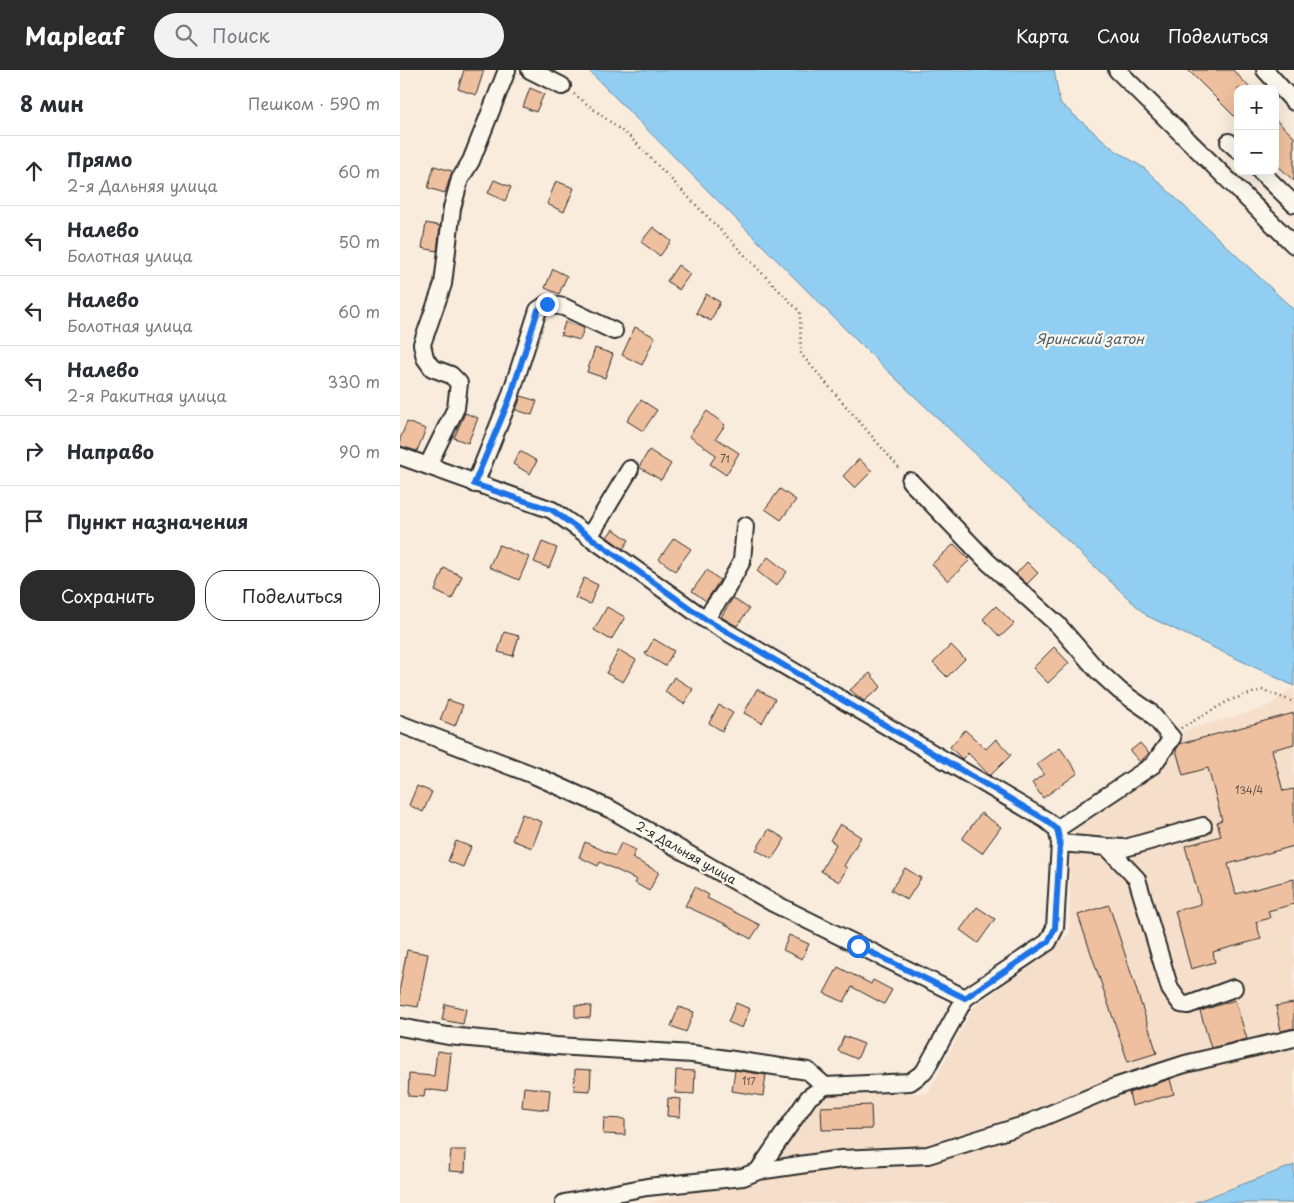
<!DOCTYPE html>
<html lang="ru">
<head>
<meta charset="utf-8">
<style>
  body { margin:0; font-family:"Playpen Sans",sans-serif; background:#f2f2f3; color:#2b2b33 }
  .controls { position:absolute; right:15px; top:15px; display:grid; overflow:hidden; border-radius:10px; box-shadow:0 5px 20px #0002 }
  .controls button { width:45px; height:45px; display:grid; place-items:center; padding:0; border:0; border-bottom:1px solid #e1e1e2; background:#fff; color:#2b2b33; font:25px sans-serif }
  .stop { position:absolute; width:15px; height:15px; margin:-11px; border:4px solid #1a73e8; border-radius:50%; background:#fff }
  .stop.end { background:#1a73e8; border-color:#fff; box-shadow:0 1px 5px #0008 }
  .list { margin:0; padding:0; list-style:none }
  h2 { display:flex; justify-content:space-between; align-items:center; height:65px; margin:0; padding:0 20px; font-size:21px }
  h2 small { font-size:16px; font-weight:400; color:#7c7c81 }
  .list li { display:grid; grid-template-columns:32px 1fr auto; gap:15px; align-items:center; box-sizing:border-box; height:70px; padding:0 20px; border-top:1px solid #e1e1e2 }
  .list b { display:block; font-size:19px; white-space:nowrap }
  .list p { margin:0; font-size:16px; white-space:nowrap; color:#7c7c81 }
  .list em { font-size:16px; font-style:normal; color:#7c7c81 }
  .actions { display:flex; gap:10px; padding:15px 20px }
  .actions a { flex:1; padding:11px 0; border:1px solid #2b2b2b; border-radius:20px; text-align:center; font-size:18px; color:#2b2b2b }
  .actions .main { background:#2b2b2b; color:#fff }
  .icon { flex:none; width:28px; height:28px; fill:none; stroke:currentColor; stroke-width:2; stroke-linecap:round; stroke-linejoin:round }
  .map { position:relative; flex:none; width:894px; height:1133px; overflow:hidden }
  header { display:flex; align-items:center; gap:30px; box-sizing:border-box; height:70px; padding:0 25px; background:#2b2b2b; color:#fff }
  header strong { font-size:24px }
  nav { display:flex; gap:28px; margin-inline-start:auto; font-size:18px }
  .search { width:350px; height:45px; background:#f2f2f3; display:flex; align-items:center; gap:12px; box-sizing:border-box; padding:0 18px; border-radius:28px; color:#7c7c81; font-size:19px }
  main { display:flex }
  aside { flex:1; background:#fff }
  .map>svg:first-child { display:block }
  .built { fill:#f6dfca }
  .water { fill:#91cef2; stroke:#688da2 }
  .building { fill:#efc09f; stroke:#2b2b2b }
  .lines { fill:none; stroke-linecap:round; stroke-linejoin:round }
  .minor-casing { stroke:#2b2b2b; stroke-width:20 }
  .path { stroke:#2b2b2b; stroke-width:2.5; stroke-dasharray:1 4; stroke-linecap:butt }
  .minor { stroke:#fbf7ec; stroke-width:16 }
  .route { stroke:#1a73e8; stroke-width:6 }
  .labels { text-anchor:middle; stroke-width:4.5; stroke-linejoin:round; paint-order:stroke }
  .number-label { font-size:10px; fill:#5c5048 }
  .street-label { font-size:12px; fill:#2b2b2b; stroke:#fbf7ec }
  .water-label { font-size:14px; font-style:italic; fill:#4a5c67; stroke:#fbf7ec }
</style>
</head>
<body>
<header>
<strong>Mapleaf</strong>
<div class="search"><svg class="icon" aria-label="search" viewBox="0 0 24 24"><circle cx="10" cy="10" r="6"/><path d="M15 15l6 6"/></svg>Поиск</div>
<nav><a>Карта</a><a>Слои</a><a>Поделиться</a></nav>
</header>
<main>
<aside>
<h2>8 мин<small>Пешком · 590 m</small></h2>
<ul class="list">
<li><svg class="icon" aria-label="ahead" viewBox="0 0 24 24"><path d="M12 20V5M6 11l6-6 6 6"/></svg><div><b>Прямо</b><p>2-я Дальняя улица</p></div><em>60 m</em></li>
<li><svg class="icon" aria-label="left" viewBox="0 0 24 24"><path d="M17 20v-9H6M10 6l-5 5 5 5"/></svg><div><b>Налево</b><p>Болотная улица</p></div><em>50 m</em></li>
<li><svg class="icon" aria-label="left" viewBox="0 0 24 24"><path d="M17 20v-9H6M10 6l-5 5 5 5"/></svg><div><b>Налево</b><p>Болотная улица</p></div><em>60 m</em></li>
<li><svg class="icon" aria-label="left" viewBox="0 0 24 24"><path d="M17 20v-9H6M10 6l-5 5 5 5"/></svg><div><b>Налево</b><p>2-я Ракитная улица</p></div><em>330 m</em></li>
<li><svg class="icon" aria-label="right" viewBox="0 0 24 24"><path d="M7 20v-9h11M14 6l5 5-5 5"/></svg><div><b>Направо</b></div><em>90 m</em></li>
<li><svg class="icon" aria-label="arrive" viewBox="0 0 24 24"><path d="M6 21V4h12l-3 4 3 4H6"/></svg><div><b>Пункт назначения</b></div></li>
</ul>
<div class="actions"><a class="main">Сохранить</a><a>Поделиться</a></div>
</aside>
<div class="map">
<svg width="894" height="1133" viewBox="0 0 894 1133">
  <rect width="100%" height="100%" fill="#f9ecdd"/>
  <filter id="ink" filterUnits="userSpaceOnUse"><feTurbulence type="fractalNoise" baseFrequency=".02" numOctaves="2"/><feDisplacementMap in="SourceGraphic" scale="10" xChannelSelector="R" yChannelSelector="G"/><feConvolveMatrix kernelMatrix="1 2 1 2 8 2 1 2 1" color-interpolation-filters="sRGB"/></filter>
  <g filter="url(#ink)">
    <polygon class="built" points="894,617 894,1095 793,1133 247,1133 364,1105 425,1024 528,1023 573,938 670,864 670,755 771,682 785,660 865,638"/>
    <g class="water">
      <polygon points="188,0 654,0 660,33 715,80 744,98 894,240 894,616 747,546 473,287"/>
      <polygon points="894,1095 894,1133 793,1133"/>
    </g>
    <g class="building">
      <polygon points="64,0 84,0 76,25 58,19"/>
      <polygon points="788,0 833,0 851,19 838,19 838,50"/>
      <polygon points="130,18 144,24 136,42 123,37"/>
      <polygon points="875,49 894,67 894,111 875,93"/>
      <polygon points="34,96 52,101 45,123 28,118"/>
      <polygon points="94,110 111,117 105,131 88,123"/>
      <polygon points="156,111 174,118 164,142 147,134"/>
      <polygon points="26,153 40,156 37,181 22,178"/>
      <polygon points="253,157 271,171 260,186 241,172"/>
      <polygon points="278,195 290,204 279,220 267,211"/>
      <polygon points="153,199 167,206 159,224 145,218"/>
      <polygon points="306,224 320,232 311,251 296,243"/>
      <polygon points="165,252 184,258 180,270 161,265"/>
      <polygon points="235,257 255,267 242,295 222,285"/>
      <polygon points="195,278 213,284 205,308 187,302"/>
      <polygon points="121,326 137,331 132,345 116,340"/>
      <polygon points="241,330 257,340 243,361 227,351"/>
      <polygon points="307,341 325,355 316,368 339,383 326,405 310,394 316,385 289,366"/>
      <polygon points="65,343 78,348 68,373 54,368"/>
      <polygon points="7,352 26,359 17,381 0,376 0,369"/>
      <polygon points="249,380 271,394 261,410 239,397"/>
      <polygon points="120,381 137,391 130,404 113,394"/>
      <polygon points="459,389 472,401 455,418 443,406"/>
      <polygon points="380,419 396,430 381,450 365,439"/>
      <polygon points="213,459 229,470 223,479 207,467"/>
      <polygon points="274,468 291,479 275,501 259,489"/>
      <polygon points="142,472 157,478 149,498 134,492"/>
      <polygon points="554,474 570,490 548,511 532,494"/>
      <polygon points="99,475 129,487 119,510 89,497"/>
      <polygon points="368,487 387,502 376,516 357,501"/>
      <polygon points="627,492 638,503 627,514 616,504"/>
      <polygon points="44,498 62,506 52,529 35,521"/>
      <polygon points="307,500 320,510 306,531 292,521"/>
      <polygon points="184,508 198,515 190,534 175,528"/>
      <polygon points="333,528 349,539 337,556 321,547"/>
      <polygon points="596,536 614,554 600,567 583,549"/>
      <polygon points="207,537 225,547 211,570 194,560"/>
      <polygon points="104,562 119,566 113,586 98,582"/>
      <polygon points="254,569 274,581 265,596 245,584"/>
      <polygon points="551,575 565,589 547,607 533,593"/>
      <polygon points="654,577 669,593 648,613 633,598"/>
      <polygon points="219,580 236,590 223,612 206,603"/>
      <polygon points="470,603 481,617 464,631 450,620"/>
      <polygon points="274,607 293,619 284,634 265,622"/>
      <polygon points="357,619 375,629 362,653 344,643"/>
      <polygon points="48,630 63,635 55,656 40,650"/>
      <polygon points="319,635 333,643 322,661 309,653"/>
      <polygon points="894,643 894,674 872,680 883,721 894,719 894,776 828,794 836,824 894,809 894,834 868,841 870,848 856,852 861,869 813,882 815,892 791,899 775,841 801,834 785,776 821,766 817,752 822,750 808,698 783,705 776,680 780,674"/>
      <polygon points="565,660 586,679 596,669 611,685 590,706 568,683 562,689 550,677"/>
      <polygon points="740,673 749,683 740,692 730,681"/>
      <polygon points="660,678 678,703 643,728 632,713 644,704 637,694"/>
      <polygon points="17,716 32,722 23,742 9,735"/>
      <polygon points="581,743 601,757 582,783 562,769"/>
      <polygon points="122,744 142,752 132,778 112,770"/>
      <polygon points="440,754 461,767 444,796 447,798 439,812 421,801 436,774 430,770"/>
      <polygon points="369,759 385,769 372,789 356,780"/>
      <polygon points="56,771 71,777 63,797 48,791"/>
      <polygon points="185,772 215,786 221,773 236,780 232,788 259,802 249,821 235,813 237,810 200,792 198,796 179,787"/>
      <polygon points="505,798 521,808 507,830 491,820"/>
      <polygon points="295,817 309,825 307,828 360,855 351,869 325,854 285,836"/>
      <polygon points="709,835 757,983 728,992 678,845"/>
      <polygon points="577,837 595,849 578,873 560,860"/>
      <polygon points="389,865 409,874 402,889 383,880"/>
      <polygon points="7,880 28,884 18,937 0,934 0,917"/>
      <polygon points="438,897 471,914 473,910 492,920 484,934 452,917 444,932 424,923"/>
      <polygon points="835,930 847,969 811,978 800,941"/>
      <polygon points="336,933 350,939 342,958 328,952"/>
      <polygon points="894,933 894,958 881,961 876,936"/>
      <polygon points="45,934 66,939 63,954 42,950"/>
      <polygon points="175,935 191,936 190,948 175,947"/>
      <polygon points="279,937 294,942 286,962 271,956"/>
      <polygon points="444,966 464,974 457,989 438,981"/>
      <polygon points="37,981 51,983 47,1022 25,1019 24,1027 8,1026 9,1004 34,1006"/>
      <polygon points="175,999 191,1000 190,1021 174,1020"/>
      <polygon points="276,1000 295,1001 294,1024 275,1023"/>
      <polygon points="335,1000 366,1005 363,1026 332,1021"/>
      <polygon points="770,1009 774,1024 732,1036 729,1023"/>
      <polygon points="124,1017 150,1020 148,1040 122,1037"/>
      <polygon points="268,1028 281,1029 280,1047 267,1046"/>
      <polygon points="471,1035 472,1059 422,1060 421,1037"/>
      <polygon points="204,1048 225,1049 225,1065 203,1064"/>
      <polygon points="51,1080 66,1080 65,1102 49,1101"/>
    </g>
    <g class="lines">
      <g class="minor-casing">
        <g id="minor">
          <polyline points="130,0 162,16"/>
          <polyline points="717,0 894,175"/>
          <polyline points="865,0 894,32"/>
          <polyline points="829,72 838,80"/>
          <polyline points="860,101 894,134"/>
          <polyline points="0,386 152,440 305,549 646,750 657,759 660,773 655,858 648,872 565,928 524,1002 510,1012 425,1016 409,1027 358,1101 343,1107 247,1117 164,1133"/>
          <polyline points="28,395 56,338 59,313 51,305 32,298 25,288 22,274 43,214 52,138 60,109 71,91 107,0"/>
          <polyline points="510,411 588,492 658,555 697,600 720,621 749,641 772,668 753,695 657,759"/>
          <polyline points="75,414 110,327 138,240 147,234 164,237 214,261"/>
          <polyline points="189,467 230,399"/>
          <polyline points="305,549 326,520 342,491 345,456"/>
          <polyline points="0,654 136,706 212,740 373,833 565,928"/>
          <polyline points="660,773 707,777 737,809 770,919 781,934 788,935 834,918"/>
          <polyline points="707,777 725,778 803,756"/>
          <polyline points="0,957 48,966 156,976 293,984 408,1001 425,1016"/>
          <polyline points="358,1101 441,1089 528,1085 624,1055 717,1016 785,994 894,968"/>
        </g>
      </g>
      <g class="path">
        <polyline points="174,24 231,68 400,242 401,284 501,400"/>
        <polyline points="781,658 830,630 862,620 894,632"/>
      </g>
      <use href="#minor" class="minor"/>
    </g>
  </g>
  <g class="lines" filter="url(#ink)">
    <polyline class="route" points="147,234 138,240 110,328 74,414 152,440 305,549 646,750 657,759 660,773 655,858 648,872 565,928 458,876"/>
  </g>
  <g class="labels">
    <g class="number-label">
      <text x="325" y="393">71</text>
      <text x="849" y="724">134/4</text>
      <text x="349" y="1015">117</text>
    </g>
    <g class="street-label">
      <text transform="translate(286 783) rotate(30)" y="4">2-я Дальняя улица</text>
    </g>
    <g class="water-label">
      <text x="690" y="274">Яринский затон</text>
    </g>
  </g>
</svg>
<div class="controls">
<button>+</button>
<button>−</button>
</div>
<div class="stop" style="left:458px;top:876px"></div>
<div class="stop end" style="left:147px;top:234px"></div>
</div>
</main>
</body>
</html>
